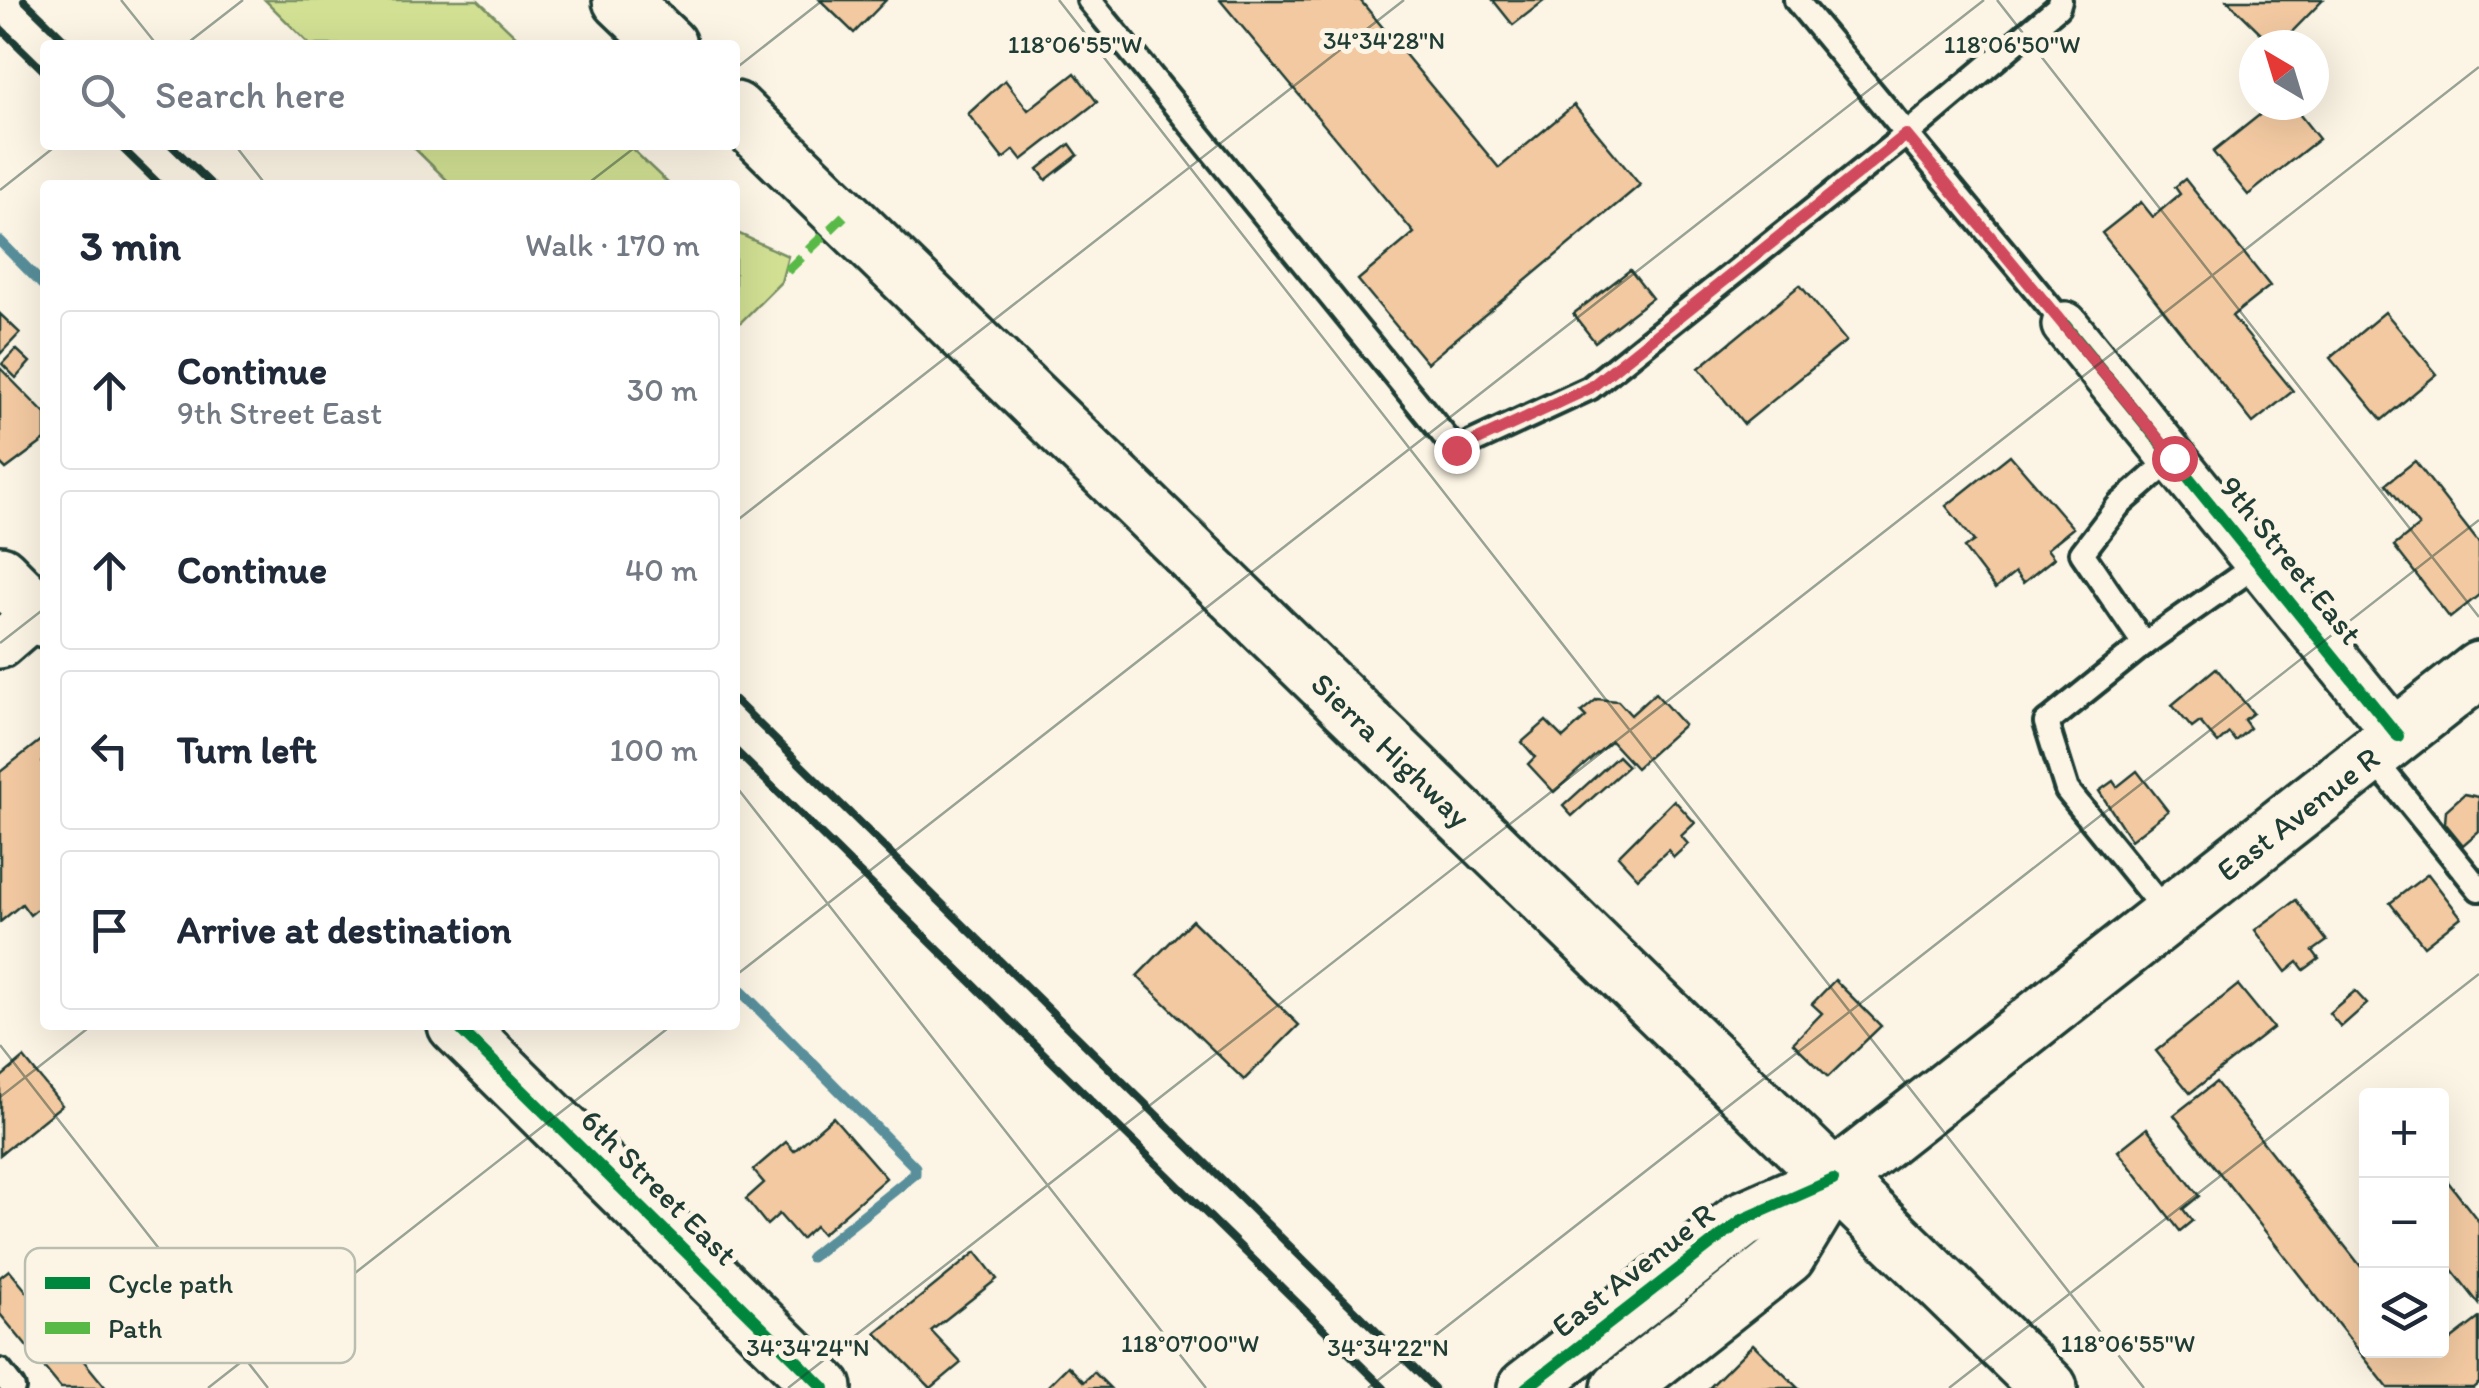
<!DOCTYPE html>
<html lang="en">
<head>
<meta charset="utf-8">
<style>
  body { margin:0; font-family:Itim,sans-serif; background:#f6f6f7; color:#1f2937 }
  .controls { position:absolute; right:30px; bottom:30px; display:grid; overflow:hidden; border-radius:10px; box-shadow:0 10px 40px #0002 }
  .controls button { width:90px; height:90px; display:grid; place-items:center; padding:0; border:0; border-bottom:2px solid #e0e1e3; background:#fff; color:#1f2937; font:50px sans-serif }
  .compass { position:absolute; left:2239px; top:30px; width:90px; height:90px; border-radius:50%; background:#fff; box-shadow:0 10px 40px #0002; rotate:322deg }
  .stop { position:absolute; width:30px; height:30px; margin:-22px; border:8px solid #d1495b; border-radius:50%; background:#fff }
  .stop.end { background:#d1495b; border-color:#fff; box-shadow:0 2px 10px #0008 }
  .list { margin:0; padding:0; list-style:none }
  h2 { display:flex; justify-content:space-between; align-items:center; height:130px; margin:0; padding:0 40px; font-size:42px }
  h2 small { font-size:32px; font-weight:400; color:#747a83 }
  .list li { display:grid; grid-template-columns:65px 1fr auto; gap:30px; align-items:center; box-sizing:border-box; height:160px; margin:0 20px 20px; padding:0 20px; border:2px solid #e0e1e3; border-radius:10px }
  .list b { display:block; font-size:38px; white-space:nowrap }
  .list p { margin:0; font-size:32px; white-space:nowrap; color:#747a83 }
  .list em { font-size:32px; font-style:normal; color:#747a83 }
  .icon { flex:none; width:55px; height:55px; fill:none; stroke:currentColor; stroke-width:2; stroke-linecap:round; stroke-linejoin:round }
  .map { position:relative; flex:none; width:2479px; height:1388px; overflow:hidden }
  .search { position:absolute; background:#fff; box-shadow:0 10px 40px #0002; left:40px; top:40px; width:700px; height:110px; display:flex; align-items:center; gap:25px; box-sizing:border-box; padding:0 35px; border-radius:10px; color:#747a83; font-size:38px }
  .panel { position:absolute; background:#fff; box-shadow:0 10px 40px #0002; left:40px; top:180px; width:700px; height:850px; border-radius:10px }
  .map>svg:first-child { display:block }
  .green { fill:#d1e093; stroke:#788e64; stroke-width:2.5 }
  .lines { fill:none; stroke-linecap:round; stroke-linejoin:round }
  .stream { stroke:#598f9b; stroke-width:11 }
  .building { fill:#f2c9a1; stroke:#1f3d34; stroke-width:2.5 }
  .lane-casing { stroke:#1f3d34; stroke-width:30 }
  .street-casing { stroke:#1f3d34; stroke-width:52 }
  .secondary-casing { stroke:#1f3d34; stroke-width:62 }
  .highway-casing { stroke:#1f3d34; stroke-width:62 }
  .lane { stroke:#fcf5e5; stroke-width:22 }
  .street { stroke:#fcf5e5; stroke-width:45 }
  .secondary { stroke:#fcf5e5; stroke-width:55 }
  .highway { stroke:#fcf5e5; stroke-width:55 }
  .rail { stroke:#1f3d34; stroke-width:8 }
  .quiet { stroke:#58b947; stroke-width:10; stroke-dasharray:20 10; stroke-linecap:butt }
  .cycleway-casing { stroke:#fcf5e5; stroke-width:19 }
  .cycleway { stroke:#00873e; stroke-width:12 }
  .route { stroke:#d1495b; stroke-width:12 }
  .ticks { fill:none; stroke:#1f3d34; stroke-width:2.5; stroke-opacity:0.45 }
  .labels { text-anchor:middle; stroke-width:10; stroke-linejoin:round; paint-order:stroke }
  .street-label { font-size:32px; fill:#1f3d34; stroke:#fcf5e5 }
  .key { fill:#fcf5e5; stroke:#babeb0; stroke-width:2.5 }
  .key-label { font-size:28px; fill:#1f3d34 }
  .ticks-label { font-size:25px; text-anchor:middle; fill:#1f3d34; stroke:#fcf5e5; stroke-width:10; stroke-linejoin:round; paint-order:stroke }
</style>
</head>
<body>
<div class="map">
<svg width="2479" height="1388" viewBox="0 0 2479 1388">
  <rect width="100%" height="100%" fill="#fcf5e5"/>
  <filter id="ink" filterUnits="userSpaceOnUse"><feTurbulence type="fractalNoise" baseFrequency=".01" numOctaves="2"/><feDisplacementMap in="SourceGraphic" scale="20" xChannelSelector="R" yChannelSelector="G"/><feConvolveMatrix kernelMatrix="1 2 1 2 8 2 1 2 1" color-interpolation-filters="sRGB"/></filter>
  <g filter="url(#ink)">
    <g class="green">
      <polygon points="265,0 478,0 525,45 310,45"/>
      <polygon points="411,145 628,145 670,185 452,185"/>
      <polygon points="735,232 788,256 781,282 735,328"/>
    </g>
    <g class="lines">
      <g class="stream">
        <polyline points="0,241 45,287"/>
        <polyline points="735,985 915,1167 915,1174 811,1257"/>
      </g>
    </g>
    <g class="building">
      <polygon points="820,0 886,0 854,33"/>
      <polygon points="1220,0 1360,0 1499,168 1574,105 1640,185 1427,363 1358,280 1414,233"/>
      <polygon points="1493,0 1545,0 1513,25"/>
      <polygon points="2227,0 2323,0 2279,45 2273,45"/>
      <polygon points="1075,73 1097,102 1022,160 1014,150 1003,159 968,114 1005,80 1028,110"/>
      <polygon points="2272,105 2292,105 2319,139 2248,195 2213,152"/>
      <polygon points="1070,144 1078,155 1046,180 1038,169"/>
      <polygon points="2185,179 2270,286 2232,316 2293,391 2253,423 2102,233 2141,202 2153,217 2180,194 2175,187"/>
      <polygon points="1630,270 1652,298 1595,342 1573,314"/>
      <polygon points="1800,285 1846,341 1744,424 1699,368"/>
      <polygon points="2385,312 2437,374 2382,420 2330,358"/>
      <polygon points="0,314 20,333 0,354"/>
      <polygon points="16,349 30,362 16,378 2,364"/>
      <polygon points="0,368 45,414 45,440 6,469 0,463"/>
      <polygon points="2010,455 2073,528 2047,549 2054,558 2023,583 2015,573 1995,589 1964,548 1974,541 1946,506"/>
      <polygon points="2415,461 2479,543 2479,595 2450,618 2394,546 2419,526 2386,484"/>
      <polygon points="2216,668 2253,713 2244,720 2250,728 2235,741 2229,733 2218,743 2200,722 2192,728 2172,705"/>
      <polygon points="1655,693 1684,725 1636,768 1611,741 1554,792 1528,764 1535,757 1522,742 1546,721 1563,738 1586,717 1581,712 1597,699 1618,701 1631,715"/>
      <polygon points="42,739 45,903 30,915 22,904 0,922 0,772"/>
      <polygon points="1618,756 1628,766 1572,816 1563,806"/>
      <polygon points="2137,771 2168,811 2131,840 2099,791 2113,781 2117,787"/>
      <polygon points="2464,794 2479,797 2479,831 2463,845 2445,823 2446,810"/>
      <polygon points="1674,800 1695,823 1681,836 1688,844 1674,857 1668,850 1638,878 1618,856"/>
      <polygon points="2428,874 2461,917 2424,946 2390,903"/>
      <polygon points="2296,900 2327,941 2313,951 2319,959 2304,970 2298,962 2286,972 2255,930"/>
      <polygon points="1192,920 1299,1025 1244,1080 1137,976"/>
      <polygon points="1835,980 1881,1026 1828,1077 1793,1043 1822,1013 1812,1004"/>
      <polygon points="2238,985 2273,1028 2190,1093 2156,1051"/>
      <polygon points="2355,991 2367,1004 2341,1027 2329,1013"/>
      <polygon points="24,1058 62,1105 0,1155 0,1078"/>
      <polygon points="2216,1082 2366,1273 2366,1350 2427,1350 2431,1355 2479,1318 2479,1383 2473,1388 2388,1388 2174,1115"/>
      <polygon points="833,1117 886,1178 822,1234 815,1226 801,1239 779,1214 767,1225 746,1199 764,1183 753,1170 786,1142 794,1151"/>
      <polygon points="2147,1128 2199,1196 2183,1209 2192,1221 2180,1231 2118,1151"/>
      <polygon points="2442,1174 2479,1222 2479,1304 2442,1257"/>
      <polygon points="976,1252 997,1279 931,1331 961,1363 931,1388 876,1333"/>
      <polygon points="9,1270 106,1388 61,1388 0,1314 0,1277"/>
      <polygon points="1753,1344 1798,1388 1709,1388"/>
      <polygon points="1068,1366 1084,1382 1094,1372 1110,1388 1046,1388"/>
    </g>
    <g class="lines">
      <g class="lane-casing">
        <g id="lane">
          <polyline points="1089,0 1456,450 1590,388 1906,135 2058,7 2060,0"/>
          <polyline points="1796,0 2065,325"/>
          <polyline points="2144,644 2082,553 2118,506 2173,458"/>
          <polyline points="2372,757 2479,889"/>
          <polyline points="2169,916 2067,790 2046,723 2144,644 2259,563"/>
          <polyline points="0,1371 13,1388"/>
        </g>
      </g>
      <g class="street-casing">
        <g id="street">
          <polyline points="2065,325 2398,736"/>
          <polyline points="0,645 38,612"/>
        </g>
      </g>
      <g class="secondary-casing">
        <g id="secondary">
          <polyline points="0,574 45,619"/>
          <polyline points="456,1025 824,1388"/>
          <polyline points="1526,1388 1742,1220 1833,1180 2479,670"/>
          <polyline points="1620,1388 1787,1256 1833,1180"/>
        </g>
      </g>
      <g class="highway-casing">
        <g id="highway">
          <polyline points="621,0 668,45"/>
          <polyline points="735,110 2049,1388"/>
        </g>
      </g>
      <use href="#lane" class="lane"/>
      <use href="#street" class="street"/>
      <use href="#secondary" class="secondary"/>
      <use href="#highway" class="highway"/>
      <g class="rail">
        <polyline points="24,0 70,45"/>
        <polyline points="0,28 45,72"/>
        <polyline points="119,145 160,185"/>
        <polyline points="171,145 212,185"/>
        <polyline points="735,700 1434,1388"/>
        <polyline points="735,750 1384,1388"/>
      </g>
      <polyline class="quiet" points="787,271 844,216"/>
      <g class="cycleway-casing">
        <g id="cycleway">
          <polyline points="2065,325 2398,736"/>
          <polyline points="456,1025 824,1388"/>
          <polyline points="1526,1388 1742,1220 1833,1180"/>
        </g>
      </g>
      <use href="#cycleway" class="cycleway"/>
    </g>
  </g>
  <g class="lines" filter="url(#ink)">
    <polyline class="route" points="1456,450 1590,388 1906,135 2174,458"/>
  </g>
  <path class="ticks" d="M121,0L157,45M1059,0L2144,1388M1997,0L2479,617M185,45L243,0M735,69L823,0M235,145L266,185M586,185L638,145M0,190L57,145M735,522L1404,0M0,643L45,608M735,785L1206,1388M735,976L1984,0M0,1045L268,1388M0,1097L92,1025M208,1388L672,1025M788,1388L2479,67M1368,1388L2479,520M1949,1388L2479,974"/>
  <g class="labels">
    <g class="street-label">
      <text transform="translate(2291 560) rotate(51)" y="11">9th Street East</text>
      <text transform="translate(1391 750) rotate(44)" y="11">Sierra Highway</text>
      <text transform="translate(2298 814) rotate(-38)" y="11">East Avenue R</text>
      <text transform="translate(659 1187) rotate(45)" y="11">6th Street East</text>
      <text transform="translate(1633 1270) rotate(-38)" y="11">East Avenue R</text>
    </g>
  </g>
  <rect x="25" y="1248" width="330" height="115" rx="15" class="key"/>
  <rect x="45" y="1277" width="45" height="12" fill="#00873e"/>
  <rect x="45" y="1322" width="45" height="12" fill="#58b947"/>
  <g class="key-label">
    <text x="108" y="1293">Cycle path</text>
    <text x="108" y="1338">Path</text>
  </g>
  <g class="ticks-label">
    <text x="1384" y="49">34°34'28"N</text>
    <text x="1075" y="53">118°06'55"W</text>
    <text x="2012" y="53">118°06'50"W</text>
    <text x="1190" y="1352">118°07'00"W</text>
    <text x="2128" y="1352">118°06'55"W</text>
    <text x="808" y="1356">34°34'24"N</text>
    <text x="1388" y="1356">34°34'22"N</text>
  </g>
</svg>
<div class="controls">
<button>+</button>
<button>−</button>
<button><svg class="icon" aria-label="layers" viewBox="0 0 24 24"><path d="M12 4l9 5-9 5-9-5zM3 14l9 5 9-5"/></svg></button>
</div>
<svg class="compass" viewBox="-18 -18 36 36"><path d="M0-13l5 13h-10z" fill="#e53935"/><path d="M0 13l5-13h-10z" fill="#747a83"/></svg>
<div class="stop" style="left:2174px;top:458px"></div>
<div class="stop end" style="left:1456px;top:450px"></div>
<div class="search"><svg class="icon" aria-label="search" viewBox="0 0 24 24"><circle cx="10" cy="10" r="6"/><path d="M15 15l6 6"/></svg>Search here</div>
<section class="panel">
<h2>3 min<small>Walk · 170 m</small></h2>
<ul class="list">
<li><svg class="icon" aria-label="ahead" viewBox="0 0 24 24"><path d="M12 20V5M6 11l6-6 6 6"/></svg><div><b>Continue</b><p>9th Street East</p></div><em>30 m</em></li>
<li><svg class="icon" aria-label="ahead" viewBox="0 0 24 24"><path d="M12 20V5M6 11l6-6 6 6"/></svg><div><b>Continue</b></div><em>40 m</em></li>
<li><svg class="icon" aria-label="left" viewBox="0 0 24 24"><path d="M17 20v-9H6M10 6l-5 5 5 5"/></svg><div><b>Turn left</b></div><em>100 m</em></li>
<li><svg class="icon" aria-label="arrive" viewBox="0 0 24 24"><path d="M6 21V4h12l-3 4 3 4H6"/></svg><div><b>Arrive at destination</b></div></li>
</ul>
</section>
</div>
</body>
</html>
